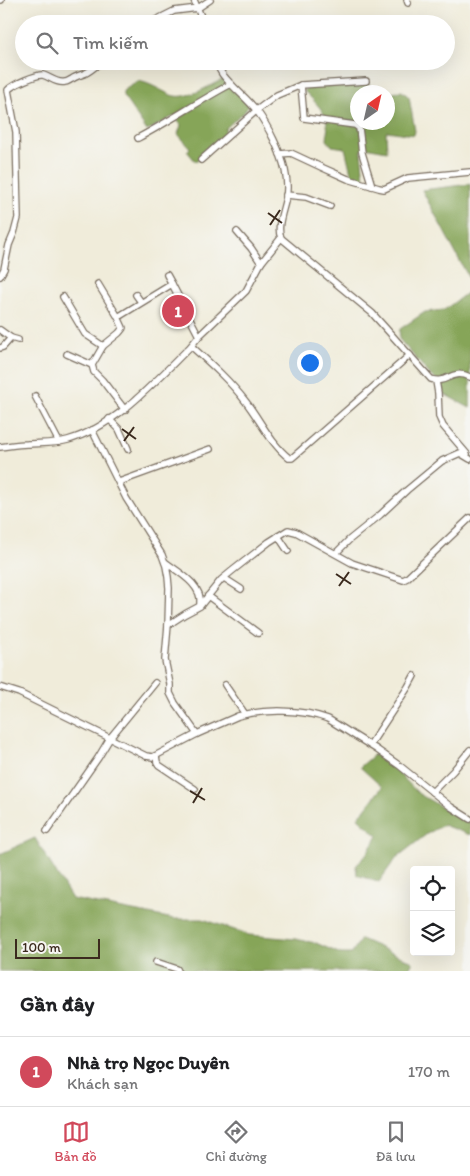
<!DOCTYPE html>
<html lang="vi">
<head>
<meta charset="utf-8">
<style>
  body { margin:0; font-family:Itim,sans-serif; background:#f6f6f6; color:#202124 }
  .controls { position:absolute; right:15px; bottom:15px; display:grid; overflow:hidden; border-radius:5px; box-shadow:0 5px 20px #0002 }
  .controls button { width:45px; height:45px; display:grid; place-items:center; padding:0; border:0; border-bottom:1px solid #e0e0e0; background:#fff; color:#202124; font:25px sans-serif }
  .compass { position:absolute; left:350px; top:85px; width:45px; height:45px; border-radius:50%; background:#fff; box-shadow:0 5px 20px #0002; rotate:34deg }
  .scale { position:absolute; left:15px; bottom:12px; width:85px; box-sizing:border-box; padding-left:5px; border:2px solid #3b2a1e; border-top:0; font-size:14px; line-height:18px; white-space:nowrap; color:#3b2a1e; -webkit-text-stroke:4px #f6f6f2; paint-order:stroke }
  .you { position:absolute; left:309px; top:362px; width:18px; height:18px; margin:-12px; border:4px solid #fff; border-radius:50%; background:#1a73e8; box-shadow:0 0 0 8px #1a73e833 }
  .badge { display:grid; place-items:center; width:32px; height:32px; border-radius:50%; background:#d1495b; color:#fff; font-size:16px; font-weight:700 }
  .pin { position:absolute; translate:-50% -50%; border:2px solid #fff; box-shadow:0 1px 5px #0006 }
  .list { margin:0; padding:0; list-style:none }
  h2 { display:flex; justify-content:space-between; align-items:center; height:65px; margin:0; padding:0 20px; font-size:21px }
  h2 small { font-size:16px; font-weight:400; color:#757577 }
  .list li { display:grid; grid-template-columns:32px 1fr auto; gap:15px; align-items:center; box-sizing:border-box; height:70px; padding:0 20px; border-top:1px solid #e0e0e0 }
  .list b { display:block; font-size:19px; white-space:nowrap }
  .list p { margin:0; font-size:16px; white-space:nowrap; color:#757577 }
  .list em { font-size:16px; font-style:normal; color:#757577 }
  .icon { flex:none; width:28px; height:28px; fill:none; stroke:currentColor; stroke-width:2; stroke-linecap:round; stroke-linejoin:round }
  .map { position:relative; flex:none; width:470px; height:971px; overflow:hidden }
  .search { position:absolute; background:#fff; box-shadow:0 5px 20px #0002; left:15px; right:15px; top:15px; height:55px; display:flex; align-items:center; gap:12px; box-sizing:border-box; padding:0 18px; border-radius:28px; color:#757577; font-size:19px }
  .sheet { height:135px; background:#fff }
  nav { display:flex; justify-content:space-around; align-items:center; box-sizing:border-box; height:70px; border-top:1px solid #e0e0e0; background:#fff; font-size:14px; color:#757577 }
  nav a { display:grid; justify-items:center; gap:2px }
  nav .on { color:#d1495b }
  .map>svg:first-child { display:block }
  .forest { fill:#86a559; stroke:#60683c }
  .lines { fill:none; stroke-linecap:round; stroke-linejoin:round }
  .minor-casing { stroke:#7a6e60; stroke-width:8 }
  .minor { stroke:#fff; stroke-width:5.5 }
  .ticks { fill:none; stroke:#3b2a1e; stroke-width:2 }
</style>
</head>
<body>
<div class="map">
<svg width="470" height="971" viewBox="0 0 470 971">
  <rect width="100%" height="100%" fill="#f6f6f2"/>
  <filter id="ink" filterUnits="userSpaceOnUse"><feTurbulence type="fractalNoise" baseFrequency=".02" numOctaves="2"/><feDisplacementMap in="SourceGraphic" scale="10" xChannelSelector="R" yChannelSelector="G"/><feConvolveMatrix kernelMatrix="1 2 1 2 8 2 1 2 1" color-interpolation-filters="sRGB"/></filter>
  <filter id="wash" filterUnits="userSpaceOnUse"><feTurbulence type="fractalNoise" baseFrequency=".0096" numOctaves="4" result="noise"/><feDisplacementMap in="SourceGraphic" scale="20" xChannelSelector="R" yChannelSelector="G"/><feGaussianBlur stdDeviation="1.12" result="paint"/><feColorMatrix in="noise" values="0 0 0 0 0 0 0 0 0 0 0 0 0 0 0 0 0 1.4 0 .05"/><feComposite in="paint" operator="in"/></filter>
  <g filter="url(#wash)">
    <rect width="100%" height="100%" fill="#f0ecda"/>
    <g class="forest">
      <path d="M223,79L226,80L249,105L243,114L240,115L225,129L227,134L196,162L187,151L190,148L178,134L181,125L174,116L147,131L123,96V91L138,81C150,83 160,90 171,95C186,101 209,86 223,79Z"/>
      <path d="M369,84L375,92H358V122H388V94L402,91L409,97L415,131L414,135L387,131L386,133L387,149V151L365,147L361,151L364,179L362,181L352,177L345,148L332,146L327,140C330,115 321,108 304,91L307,87L311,86Z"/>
      <polygon points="470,184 470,280 422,190"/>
      <polygon points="468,292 470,292 470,408 442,393 442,385 432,377 399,339 400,329 425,312 444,310"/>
      <polygon points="375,754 387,761 419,794 452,813 470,822 470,835 443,825 427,834 396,858 379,882 357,875 356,866 365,856 378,836 358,818 382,787 360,767"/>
      <polygon points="35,838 72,899 174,919 203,919 249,935 295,939 316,943 341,954 351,954 361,939 413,962 408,971 0,971 0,854"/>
    </g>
  </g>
  <g filter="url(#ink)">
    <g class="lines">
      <g class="minor-casing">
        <g id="minor">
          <polyline points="0,0 1,0"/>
          <polyline points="194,0 204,24"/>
          <polyline points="407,0 408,3"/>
          <polyline points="148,24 174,11 198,8 210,0"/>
          <polyline points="301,85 304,118 355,125 359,128 362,153 372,186"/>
          <path d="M138,138C170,121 199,101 231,84"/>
          <polyline points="280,154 291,153 321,167 348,179 379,188 384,189 408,178 470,172"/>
          <polyline points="201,160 257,110 277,95 301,85 366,81"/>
          <polyline points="286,195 306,197 330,206"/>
          <polyline points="237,232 251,248 261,263"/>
          <path d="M281,238L372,313L431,379C447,385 451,368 470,377"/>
          <polyline points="167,275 172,284"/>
          <path d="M0,276L4,269L9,245L14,233L18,218L16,132L8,90C12,85 37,74 43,75C50,77 57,84 65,82C68,82 69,80 72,79C76,76 81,75 86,73C92,70 97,65 102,61"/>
          <polyline points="98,284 118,317 123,328 119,333 103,346 92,365 94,372 102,380 125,410"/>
          <polyline points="136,295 141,302"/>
          <polyline points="63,297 85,334 103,346"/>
          <polyline points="118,317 172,284 199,336"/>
          <polyline points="0,330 11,338 18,340"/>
          <path d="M191,346C211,364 230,381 246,402C260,420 271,444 289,458H292L410,355"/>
          <polyline points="0,348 3,347 11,338"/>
          <polyline points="67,354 92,365"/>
          <polyline points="436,381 438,393 439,417 443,426 467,454"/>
          <polyline points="35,396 59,442"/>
          <polyline points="109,419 119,429 128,449"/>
          <polyline points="92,430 126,498 162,555 166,566 168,577 169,588 168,625 165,660 170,684 170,693 175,703 197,734"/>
          <path d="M0,447C9,446 18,444 27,444C41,443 54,444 68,440C117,426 156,380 191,346L199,336L246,291L261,263L281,238C276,226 284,209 286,197C288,188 287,179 285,170C281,152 268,126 257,111C247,98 233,88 223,75C220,71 218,66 215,61"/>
          <polyline points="119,482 210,449"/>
          <polyline points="278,536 288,551"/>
          <polyline points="336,553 349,540 380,515 407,490 442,461 460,453 470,459"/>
          <path d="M165,562C178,572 203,585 200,604"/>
          <polyline points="224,578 241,589"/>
          <polyline points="208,596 258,633"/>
          <polyline points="168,625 185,614 200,606 221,580 232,571 269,542 288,530 296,532 352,563 403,580 407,578 470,518"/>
          <polyline points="225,685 245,714"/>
          <path d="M0,687L19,693L146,756L153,757L197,734L238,716C265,709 302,709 328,719L376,749L400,766L451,807L470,819"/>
          <polyline points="370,745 408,687 414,676"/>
          <polyline points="156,756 157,762 159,765 195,789"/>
          <polyline points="432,792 453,771 470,750"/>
          <polyline points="47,831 98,758 110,738 155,683"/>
          <polyline points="156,962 177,969 178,971"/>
        </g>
      </g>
      <use href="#minor" class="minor"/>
    </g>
  </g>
  <path class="ticks" d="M268,213L282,223M270,225L280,210M122,429L136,439M124,441L134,427M336,574L351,584M339,586L349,572M190,791L205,800M193,803L202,788"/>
</svg>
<div class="controls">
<button><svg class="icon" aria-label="locate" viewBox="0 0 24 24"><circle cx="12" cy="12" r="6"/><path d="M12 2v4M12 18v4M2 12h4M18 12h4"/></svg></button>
<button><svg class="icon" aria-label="layers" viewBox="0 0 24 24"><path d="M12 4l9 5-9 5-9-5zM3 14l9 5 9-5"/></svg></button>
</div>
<svg class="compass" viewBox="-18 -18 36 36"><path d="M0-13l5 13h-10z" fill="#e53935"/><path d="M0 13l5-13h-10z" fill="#757577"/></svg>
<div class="scale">100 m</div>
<div class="you"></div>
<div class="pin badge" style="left:178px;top:311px">1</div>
<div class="search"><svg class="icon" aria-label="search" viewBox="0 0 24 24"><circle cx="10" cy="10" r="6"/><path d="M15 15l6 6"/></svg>Tìm kiếm</div>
</div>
<section class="sheet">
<h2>Gần đây<small></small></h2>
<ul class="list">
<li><span class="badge">1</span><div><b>Nhà trọ Ngọc Duyên</b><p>Khách sạn</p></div><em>170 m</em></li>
</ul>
</section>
<nav>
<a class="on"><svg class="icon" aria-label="map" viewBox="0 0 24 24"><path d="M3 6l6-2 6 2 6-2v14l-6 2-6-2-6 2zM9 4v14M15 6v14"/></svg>Bản đồ</a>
<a><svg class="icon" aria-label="directions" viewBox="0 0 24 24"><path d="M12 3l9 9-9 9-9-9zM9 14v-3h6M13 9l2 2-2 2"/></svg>Chỉ đường</a>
<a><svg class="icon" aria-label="saved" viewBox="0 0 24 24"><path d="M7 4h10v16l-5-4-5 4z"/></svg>Đã lưu</a>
</nav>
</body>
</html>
